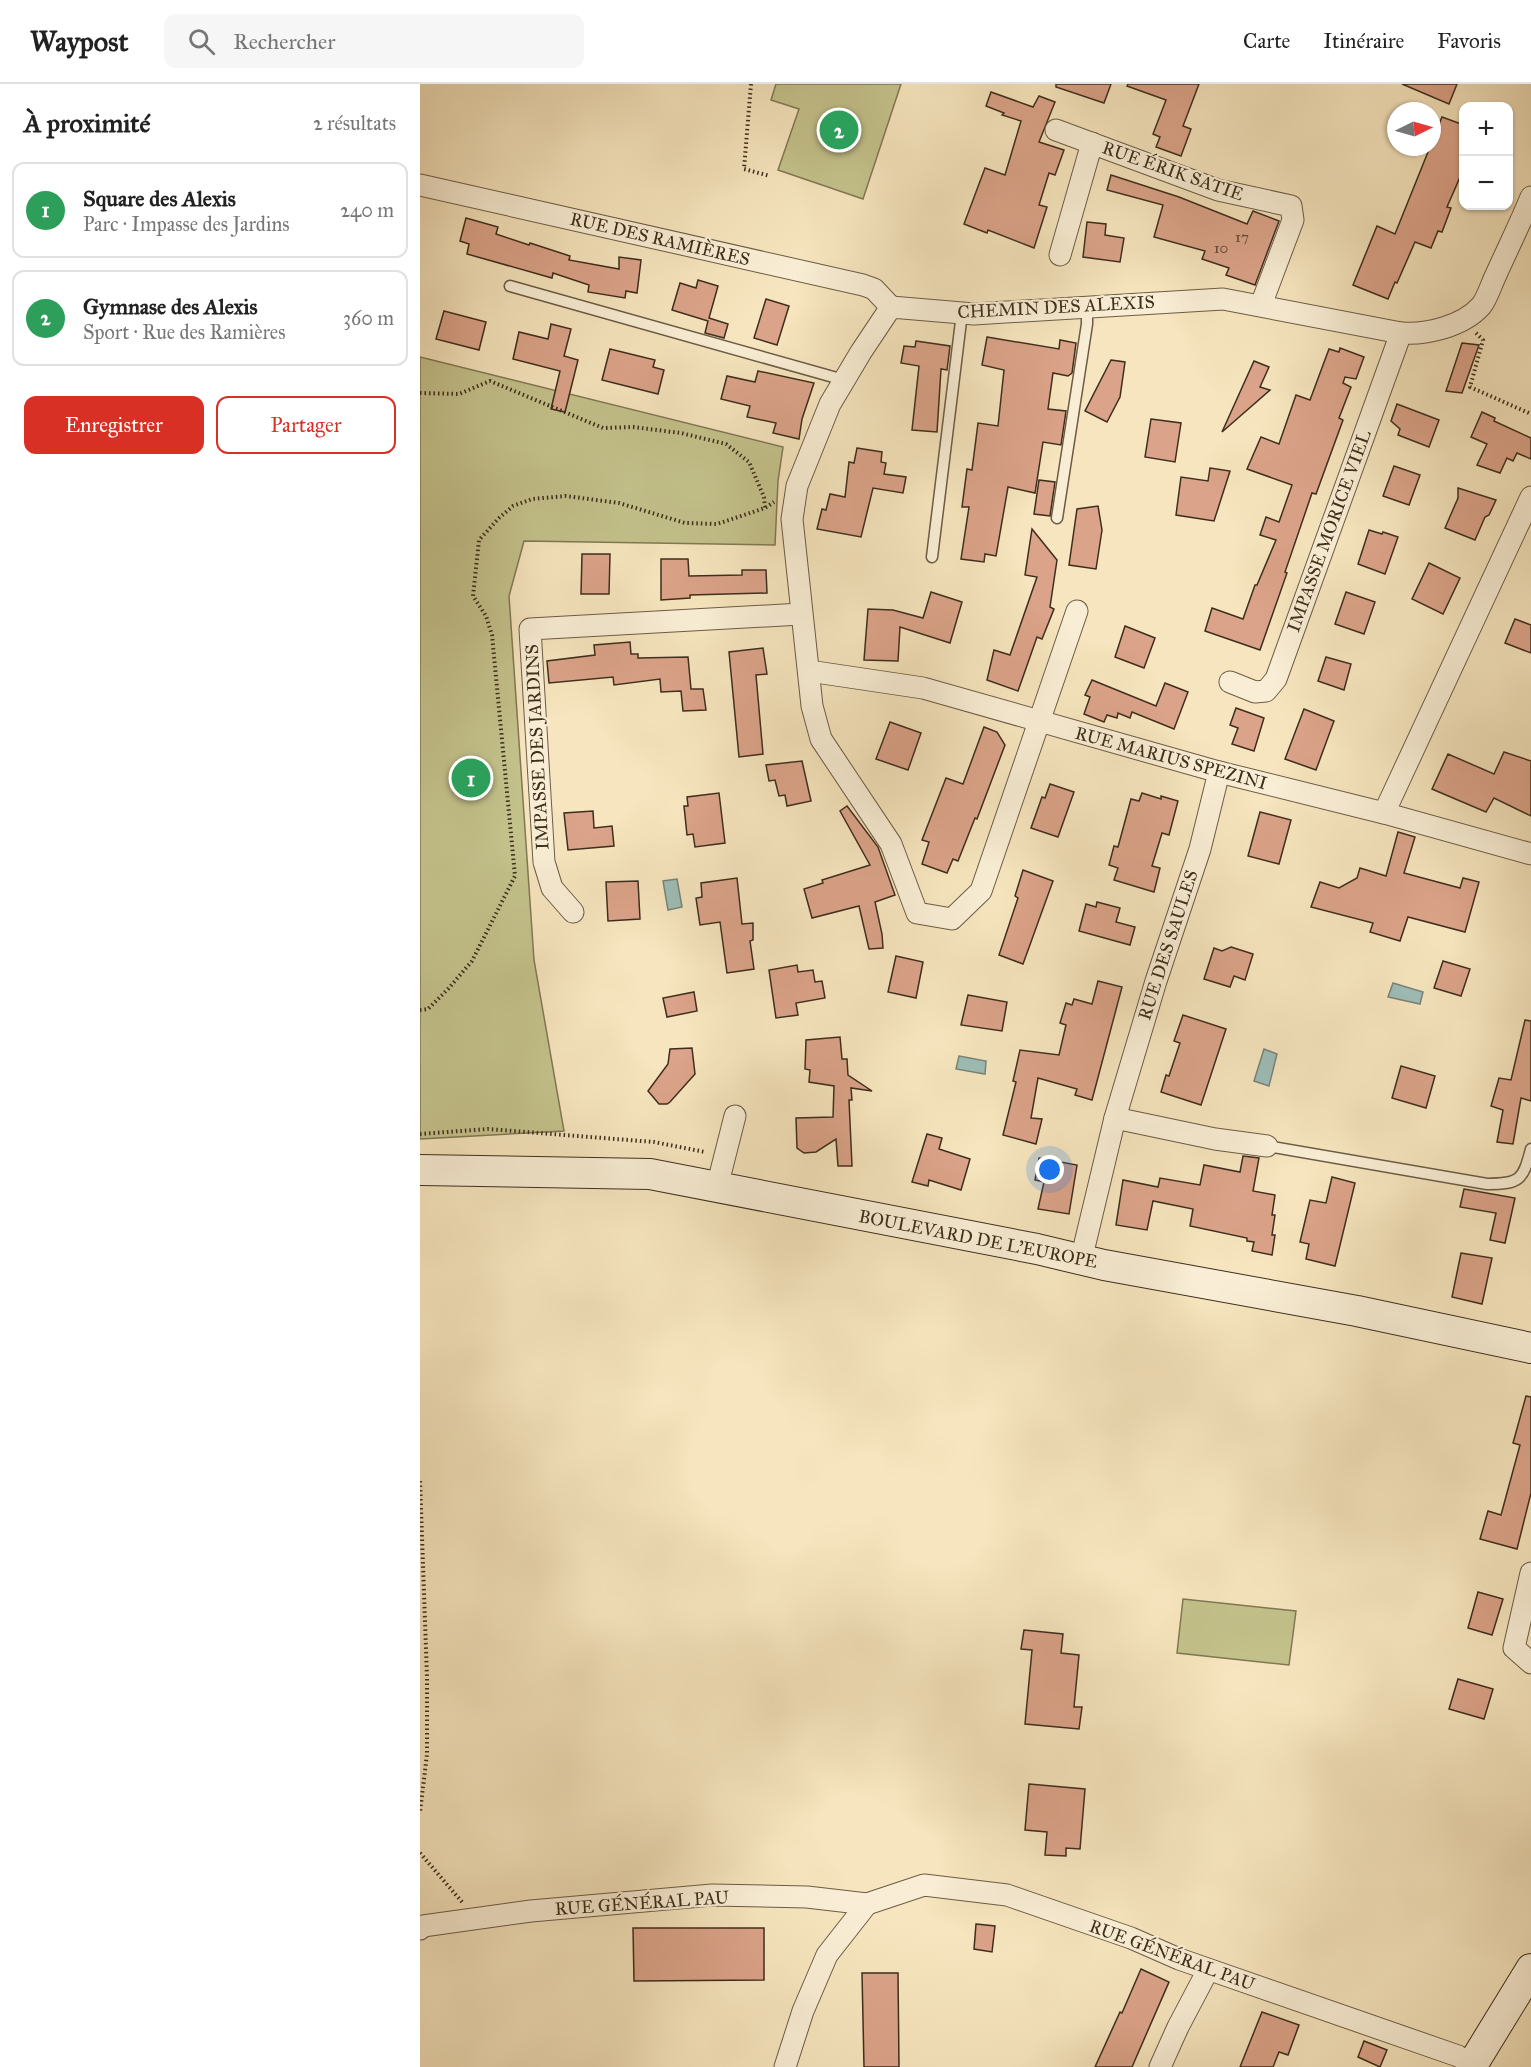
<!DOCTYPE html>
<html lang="fr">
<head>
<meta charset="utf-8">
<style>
  body { margin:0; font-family:"IM FELL Great Primer",serif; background:#f6f6f6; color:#222 }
  .controls { position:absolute; right:18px; top:18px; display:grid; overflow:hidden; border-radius:12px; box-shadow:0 2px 4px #0004 }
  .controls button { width:54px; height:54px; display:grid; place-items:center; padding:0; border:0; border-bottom:2px solid #e0e0e0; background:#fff; color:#222; font:30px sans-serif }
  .compass { position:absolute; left:967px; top:18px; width:54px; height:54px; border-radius:50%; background:#fff; box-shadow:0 2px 4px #0004; rotate:85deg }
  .you { position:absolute; left:630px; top:1086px; width:21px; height:21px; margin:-15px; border:4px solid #fff; border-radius:50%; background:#1a73e8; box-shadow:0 0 0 9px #1a73e833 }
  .badge { display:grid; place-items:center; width:39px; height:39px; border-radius:50%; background:#d93025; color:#fff; font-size:20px; font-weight:700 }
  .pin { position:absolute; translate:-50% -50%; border:3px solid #fff; box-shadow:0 2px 6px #0006 }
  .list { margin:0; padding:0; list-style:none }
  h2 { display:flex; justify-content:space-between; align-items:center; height:78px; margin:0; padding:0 24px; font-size:26px }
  h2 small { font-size:20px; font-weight:400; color:#767676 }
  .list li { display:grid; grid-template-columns:39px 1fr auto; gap:18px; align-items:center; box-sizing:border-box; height:96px; margin:0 12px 12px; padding:0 12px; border:2px solid #e0e0e0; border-radius:12px }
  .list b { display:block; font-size:22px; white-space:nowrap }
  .list p { margin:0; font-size:20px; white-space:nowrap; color:#767676 }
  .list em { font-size:20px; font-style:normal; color:#767676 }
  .actions { display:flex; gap:12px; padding:18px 24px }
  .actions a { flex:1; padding:14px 0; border:2px solid #d93025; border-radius:12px; text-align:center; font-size:21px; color:#d93025 }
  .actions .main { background:#d93025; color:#fff }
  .icon { flex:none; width:33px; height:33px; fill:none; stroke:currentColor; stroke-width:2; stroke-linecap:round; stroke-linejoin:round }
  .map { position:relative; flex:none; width:1111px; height:1983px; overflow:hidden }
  header { display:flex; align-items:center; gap:36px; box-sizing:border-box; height:84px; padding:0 30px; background:#fff; border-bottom:2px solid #e0e0e0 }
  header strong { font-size:28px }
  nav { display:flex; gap:33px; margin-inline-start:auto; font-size:21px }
  .search { width:420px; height:54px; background:#f6f6f6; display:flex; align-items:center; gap:15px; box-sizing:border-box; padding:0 21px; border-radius:12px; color:#767676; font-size:22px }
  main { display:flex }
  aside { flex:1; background:#fff }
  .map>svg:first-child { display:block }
  .green { fill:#c4c28c; stroke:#817854; stroke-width:1.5 }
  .water { fill:#9ebeb8; stroke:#78847a; stroke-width:1.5 }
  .building { fill:#dba389; stroke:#3e2e1c; stroke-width:1.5 }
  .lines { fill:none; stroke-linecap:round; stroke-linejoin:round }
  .service-casing { stroke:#6c5c44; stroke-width:13 }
  .minor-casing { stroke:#6c5c44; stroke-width:23 }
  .secondary-casing { stroke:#3e2e1c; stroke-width:32 }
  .path { stroke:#3e2e1c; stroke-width:4; stroke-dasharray:1.5 3; stroke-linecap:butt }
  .service { stroke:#f9eed5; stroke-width:10 }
  .minor { stroke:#f9eed5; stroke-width:21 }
  .secondary { stroke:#f9eed5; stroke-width:30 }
  .labels { text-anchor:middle; stroke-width:4.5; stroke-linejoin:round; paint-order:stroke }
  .number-label { font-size:15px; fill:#654b37 }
  .street-label { font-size:18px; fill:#3e2e1c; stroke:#f9eed5 }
</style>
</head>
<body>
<header>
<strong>Waypost</strong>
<div class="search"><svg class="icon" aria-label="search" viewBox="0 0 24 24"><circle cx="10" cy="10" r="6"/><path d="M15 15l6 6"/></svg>Rechercher</div>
<nav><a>Carte</a><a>Itinéraire</a><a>Favoris</a></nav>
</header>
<main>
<aside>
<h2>À proximité<small>2 résultats</small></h2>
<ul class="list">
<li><span class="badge" style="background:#2e9e5b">1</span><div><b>Square des Alexis</b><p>Parc · Impasse des Jardins</p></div><em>240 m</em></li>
<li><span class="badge" style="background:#2e9e5b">2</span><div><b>Gymnase des Alexis</b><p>Sport · Rue des Ramières</p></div><em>360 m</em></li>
</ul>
<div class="actions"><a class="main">Enregistrer</a><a>Partager</a></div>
</aside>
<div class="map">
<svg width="1111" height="1983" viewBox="0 0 1111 1983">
  <rect width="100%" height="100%" fill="#f6e5be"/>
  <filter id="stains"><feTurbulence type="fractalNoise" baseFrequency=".00333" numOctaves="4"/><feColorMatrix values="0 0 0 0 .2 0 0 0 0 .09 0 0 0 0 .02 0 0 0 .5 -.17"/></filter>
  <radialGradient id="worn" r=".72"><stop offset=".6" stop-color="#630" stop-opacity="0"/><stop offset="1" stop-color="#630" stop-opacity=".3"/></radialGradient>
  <g class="green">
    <polygon points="356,0 481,0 443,115 358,86 379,25 351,16"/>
    <polygon points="0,273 363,363 358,397 355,461 104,457 89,512 114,876 144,1047 0,1055"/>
    <polygon points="763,1515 876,1527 869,1581 757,1569"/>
  </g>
  <g class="water">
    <polygon points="257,795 262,823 248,826 243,797"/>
    <polygon points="973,899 1003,908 1000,920 968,913"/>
    <polygon points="844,965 857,970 849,1002 834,997"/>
    <polygon points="539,972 566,977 565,990 536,985"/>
  </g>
  <g class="building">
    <polygon points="636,0 691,0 684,19 636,3"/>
    <polygon points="708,0 779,0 763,42 771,45 761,72 736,63 740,53 733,50 746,16 707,2"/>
    <polygon points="982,0 1037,0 1029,20"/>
    <polygon points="571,8 613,23 619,12 635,18 619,58 644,66 635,91 629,89 619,121 627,123 614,164 568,146 567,149 544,140 565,84 585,91 601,37 582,31 584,29 566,22"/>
    <polygon points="1022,33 1044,41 1044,84 1027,123 1031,124 1022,148 1018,147 1011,164 995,158 977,199 975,198 968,215 933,201 957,142 975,150 1010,63 1012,63 1012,57"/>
    <polygon points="691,91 759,113 827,140 833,127 859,137 835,201 806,191 809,184 782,175 785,167 734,153 743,121 687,106"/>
    <polygon points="46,134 78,143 76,150 109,161 110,159 150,172 149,176 199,185 199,173 221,176 217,209 206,207 205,214 168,208 169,201 133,189 132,194 47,170 49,160 40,157"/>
    <polygon points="667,138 686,140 685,151 704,154 700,178 663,173"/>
    <polygon points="278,196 298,202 289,234 308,240 304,254 285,249 288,237 252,226 260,199 276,204"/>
    <polygon points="346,215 369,222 357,261 334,254"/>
    <polygon points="24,227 66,238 59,266 16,255"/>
    <polygon points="131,240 151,245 144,272 158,276 145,328 131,325 140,287 93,275 99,248 128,255"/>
    <polygon points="567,253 639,265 640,256 656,259 652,289 648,292 633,289 628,325 646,327 641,361 623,358 615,409 588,403 576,472 565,470 564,478 541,475 549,423 542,423 547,385 552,386 558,339 578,342 584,286 562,281"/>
    <polygon points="496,257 530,262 527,286 521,285 517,348 492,346 499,282 481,279 484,262 495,263"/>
    <polygon points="1042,259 1059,261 1042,309 1026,307"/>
    <polygon points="920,264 944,273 936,295 925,293 923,299 931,303 919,334 923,336 896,410 892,409 865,488 867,489 840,566 785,547 792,524 823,535 835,501 837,501 856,456 840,451 846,433 859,438 872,401 827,385 841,353 859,360 876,311 890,316 909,265 919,268"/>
    <polygon points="190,265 235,276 233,283 244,286 238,310 182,296"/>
    <polygon points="691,276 705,278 700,313 687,338 665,327"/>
    <polygon points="834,277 849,283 840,303 850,306 802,348"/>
    <polygon points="338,287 394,299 382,335 379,355 353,349 356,339 327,333 330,322 301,315 307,292 335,298"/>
    <polygon points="977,320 1019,336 1009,363 978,351 980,345 971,337"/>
    <polygon points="1062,328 1075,334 1074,337 1111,354 1111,375 1097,369 1093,377 1087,374 1080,389 1057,381 1067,360 1051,353"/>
    <polygon points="731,335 761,339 755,378 725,373"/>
    <polygon points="437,364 462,368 461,378 466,379 464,390 486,393 483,409 453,404 441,453 397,445 402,425 406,426 410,410 425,413 429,378 434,379"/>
    <polygon points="974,382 1000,391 989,421 963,412"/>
    <polygon points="790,384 810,387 794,437 756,431 761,393 788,397"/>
    <polygon points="619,396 635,398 630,432 614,430"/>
    <polygon points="1038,404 1076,416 1069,431 1065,433 1055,456 1025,444 1038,414"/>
    <polygon points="678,422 682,446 676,485 649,481 657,425"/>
    <polygon points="612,445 637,476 630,523 634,525 622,555 617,553 598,607 567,596 574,566 590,571 617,493 605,491"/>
    <polygon points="949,446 962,450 963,448 978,453 965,490 938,480"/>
    <polygon points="162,470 190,470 189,510 161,510"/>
    <polygon points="241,475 268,475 269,492 322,491 322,486 346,486 347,509 270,511 270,514 241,516"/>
    <polygon points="1009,479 1040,494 1023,530 992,515"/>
    <polygon points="511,508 542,518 530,559 480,543 478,577 444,576 448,525 473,526 503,534"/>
    <polygon points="926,508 955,518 944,550 915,540"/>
    <polygon points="1095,535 1111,541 1111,569 1085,559"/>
    <polygon points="705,542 735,554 724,584 695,573"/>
    <polygon points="210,558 211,570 218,570 218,574 268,573 271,605 283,605 286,626 263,627 261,607 241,608 240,595 194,601 193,593 129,599 127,577 175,571 174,561"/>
    <polygon points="343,564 347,590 336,591 343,670 319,673 309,568"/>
    <polygon points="906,573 931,580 924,606 898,597"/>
    <polygon points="672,596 736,622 745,599 768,608 754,645 712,628 710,634 698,629 697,634 687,631 684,638 664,630 670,613 665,611"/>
    <polygon points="816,624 844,634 834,667 812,660 818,644 810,641"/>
    <polygon points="884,625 914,637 896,686 865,675"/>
    <polygon points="470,638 501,649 488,686 456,675"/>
    <polygon points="564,643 577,648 585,661 557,735 555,734 538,777 533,775 527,789 502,780 509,758 502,756 526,694 543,700"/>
    <polygon points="1084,668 1111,677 1111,732 1074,714 1066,728 1012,705 1028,670 1074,690"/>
    <polygon points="382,677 391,717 367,722 365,711 359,712 355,696 349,697 346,681"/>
    <polygon points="630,700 654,708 638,753 611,744 622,713 625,714"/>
    <polygon points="299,709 305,759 275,763 273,750 267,751 264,722 268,722 267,713"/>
    <polygon points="722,709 741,715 741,712 758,717 749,751 742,749 732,782 740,784 734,808 694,796 698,784 689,781 694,762 698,763 711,715 719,717"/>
    <polygon points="427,722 458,763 475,811 455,818 462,850 463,864 449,865 439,822 392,834 384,805 403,799 402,796 450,781 420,727"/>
    <polygon points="173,727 174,744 192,742 194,762 148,766 144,729"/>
    <polygon points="840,728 871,736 859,780 828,772"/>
    <polygon points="978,748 995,753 984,789 1040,804 1043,794 1059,798 1045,848 988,833 980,857 950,848 953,839 891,823 900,798 919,804 937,794 940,784 966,792"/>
    <polygon points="603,786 633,797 603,880 579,871 598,814 595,812"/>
    <polygon points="317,794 322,840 333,839 333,856 330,857 334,885 307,889 300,838 280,841 276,814 282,813 281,799"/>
    <polygon points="218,797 220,835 188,837 186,798"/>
    <polygon points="677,818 700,824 696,838 715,843 710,861 659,847 666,820 676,823"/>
    <polygon points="811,863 833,870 825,896 814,892 810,903 784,895 794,864 802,867"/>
    <polygon points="476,872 503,878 496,914 468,908"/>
    <polygon points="1023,877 1050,885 1041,912 1014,904"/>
    <polygon points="377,881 378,888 393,886 395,898 402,897 405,914 376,919 378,931 356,934 349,886"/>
    <polygon points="678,897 702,903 672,1016 655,1011 657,1005 618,994 611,1034 622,1035 616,1060 583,1051 596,998 593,997 600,966 639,971 646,941 640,939 646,919 652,921 654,915 672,920"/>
    <polygon points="274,908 277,927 247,933 243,914"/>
    <polygon points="548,911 587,918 582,947 541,941"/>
    <polygon points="763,931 806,945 781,1021 741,1008 746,991 749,992 760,959 754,957"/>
    <polygon points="1105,936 1111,937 1111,1017 1101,1014 1093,1060 1077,1058 1083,1026 1071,1022 1079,994 1091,996"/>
    <polygon points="420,953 422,975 427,975 428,991 452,1007 431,1004 432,1016 429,1016 432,1082 418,1082 416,1055 396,1068 384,1069 377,1064 376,1034 413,1033 414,1002 389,998 390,986 385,985 386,956"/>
    <polygon points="272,964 275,990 250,1018 247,1020 239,1020 228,1007 248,980 250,965"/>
    <polygon points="981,982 1015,992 1006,1024 972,1014"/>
    <polygon points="507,1050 522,1054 519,1065 550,1075 541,1106 509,1096 508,1102 492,1098"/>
    <polygon points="823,1072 839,1074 833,1107 855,1111 852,1131 855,1131 852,1151 855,1151 852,1171 832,1167 834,1158 827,1157 827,1154 770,1142 773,1125 733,1117 727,1146 696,1141 703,1096 738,1103 740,1094 780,1101 784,1081 820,1088"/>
    <polygon points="619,1074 657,1081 649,1130 618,1125 624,1098 615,1096"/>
    <polygon points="912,1093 935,1099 915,1182 886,1175 889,1160 880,1158 890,1116 906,1119"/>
    <polygon points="1044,1105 1095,1114 1085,1159 1070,1156 1076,1129 1040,1123"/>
    <polygon points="1041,1169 1072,1174 1062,1220 1032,1213"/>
    <polygon points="1106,1312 1111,1313 1111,1409 1097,1465 1060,1455 1068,1427 1081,1431 1100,1361 1093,1359"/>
    <polygon points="1058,1508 1083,1515 1072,1551 1048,1544"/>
    <polygon points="604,1546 643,1550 641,1569 659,1571 654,1623 662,1623 659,1645 605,1640 612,1566 601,1565"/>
    <polygon points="1038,1595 1073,1605 1064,1635 1029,1625"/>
    <polygon points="609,1700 665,1705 660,1765 646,1764 646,1772 625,1771 627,1748 605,1746"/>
    <polygon points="556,1840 575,1842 572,1868 554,1865"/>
    <polygon points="213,1844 344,1844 344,1896 214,1897"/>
    <polygon points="721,1885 749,1898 712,1983 675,1983 700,1928 702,1929"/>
    <polygon points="442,1889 478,1889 479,1983 444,1983"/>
    <polygon points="842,1928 879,1941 868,1971 859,1968 853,1983 820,1983"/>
    <polygon points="944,1957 967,1966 960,1983 938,1973"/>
  </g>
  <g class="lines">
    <g class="service-casing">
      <g id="service">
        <polyline points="90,202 424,296"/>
        <polyline points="637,434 667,240 667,223"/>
        <polyline points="512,473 542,229"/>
        <path d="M847,1062L1067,1100C1100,1100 1103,1096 1111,1065"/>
      </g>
    </g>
    <g class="minor-casing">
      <g id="minor">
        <polyline points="636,46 798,106 871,122 873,136 841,221"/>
        <polyline points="0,101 443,201 454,205 471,223"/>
        <polyline points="640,171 672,59"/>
        <path d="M657,527L561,807L532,835L497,829L471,760L401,655L392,622L372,435L377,402L410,320L441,268L471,223L554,230L803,215L981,249C1007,251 1043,242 1061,222C1067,215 1071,201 1075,193C1087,166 1100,140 1111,113"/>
        <polyline points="389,587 503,604 799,688 964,729 1111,770"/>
        <polyline points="810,598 835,608 846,607 856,595 981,249"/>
        <polyline points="964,729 1111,413"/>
        <polyline points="153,828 132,804 124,778 110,545 381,530"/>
        <polyline points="695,1034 736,897 780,765 799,688"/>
        <polyline points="297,1103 315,1032"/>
        <polyline points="661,1176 695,1034 795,1055 847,1062"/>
        <polyline points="1111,1489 1094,1564 1111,1579"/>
        <polyline points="0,1845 3,1842 111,1827 292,1811 387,1813 447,1820 504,1801 587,1811 711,1854 759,1875 1038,1972 1052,1980"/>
        <polyline points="365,1983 383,1927 407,1871 447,1820"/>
        <polyline points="740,1983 758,1943 788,1886"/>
      </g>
    </g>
    <g class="secondary-casing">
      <g id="secondary">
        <polyline points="0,1086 230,1090 617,1165 684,1181 937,1227 1111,1264"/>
        <polyline points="1051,1983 1111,1885"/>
      </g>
    </g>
    <g class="path">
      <polyline points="331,0 324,85 350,92"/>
      <polyline points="1056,249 1063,256 1050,303 1111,330"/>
      <polyline points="0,309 39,310 70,297 183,344 213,343 261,349 306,360 329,378 344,413 345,424"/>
      <polyline points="0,926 8,925 29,904 52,877 95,792 72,551 66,532 53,512 59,456 79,434 93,422 112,415 146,412 199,419 265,439 297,440 345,424 354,418"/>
      <polyline points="0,1050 68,1045 234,1058 285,1068"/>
      <polyline points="0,1397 7,1593 7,1670 0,1728"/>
      <polyline points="0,1769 42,1818"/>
    </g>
    <use href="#service" class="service"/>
    <use href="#minor" class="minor"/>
    <use href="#secondary" class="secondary"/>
  </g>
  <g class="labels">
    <g class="number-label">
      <text x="822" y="158">17</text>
      <text x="801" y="169">10</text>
    </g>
    <g class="street-label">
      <text transform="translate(753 87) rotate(19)" y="6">RUE ÉRIK SATIE</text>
      <text transform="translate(240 155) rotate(13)" y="6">RUE DES RAMIÈRES</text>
      <text transform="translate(636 223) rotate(-3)" y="6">CHEMIN DES ALEXIS</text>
      <text transform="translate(909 447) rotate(-70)" y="6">IMPASSE MORICE VIEL</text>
      <text transform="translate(117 663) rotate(-93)" y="6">IMPASSE DES JARDINS</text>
      <text transform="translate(751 674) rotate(15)" y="6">RUE MARIUS SPEZINI</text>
      <text transform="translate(748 861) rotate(-72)" y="6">RUE DES SAULES</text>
      <text transform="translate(558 1155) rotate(11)" y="6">BOULEVARD DE L'EUROPE</text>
      <text transform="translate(222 1819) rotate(-4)" y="6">RUE GÉNÉRAL PAU</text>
      <text transform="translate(752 1871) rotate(20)" y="6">RUE GÉNÉRAL PAU</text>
    </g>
  </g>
  <rect width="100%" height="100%" filter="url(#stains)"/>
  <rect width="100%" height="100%" fill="url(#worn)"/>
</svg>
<div class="controls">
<button>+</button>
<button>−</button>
</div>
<svg class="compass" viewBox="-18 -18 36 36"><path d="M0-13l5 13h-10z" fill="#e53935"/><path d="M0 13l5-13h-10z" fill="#767676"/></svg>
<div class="you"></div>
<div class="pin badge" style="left:51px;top:694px;background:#2e9e5b">1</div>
<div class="pin badge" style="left:419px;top:46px;background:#2e9e5b">2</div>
</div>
</main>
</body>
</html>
